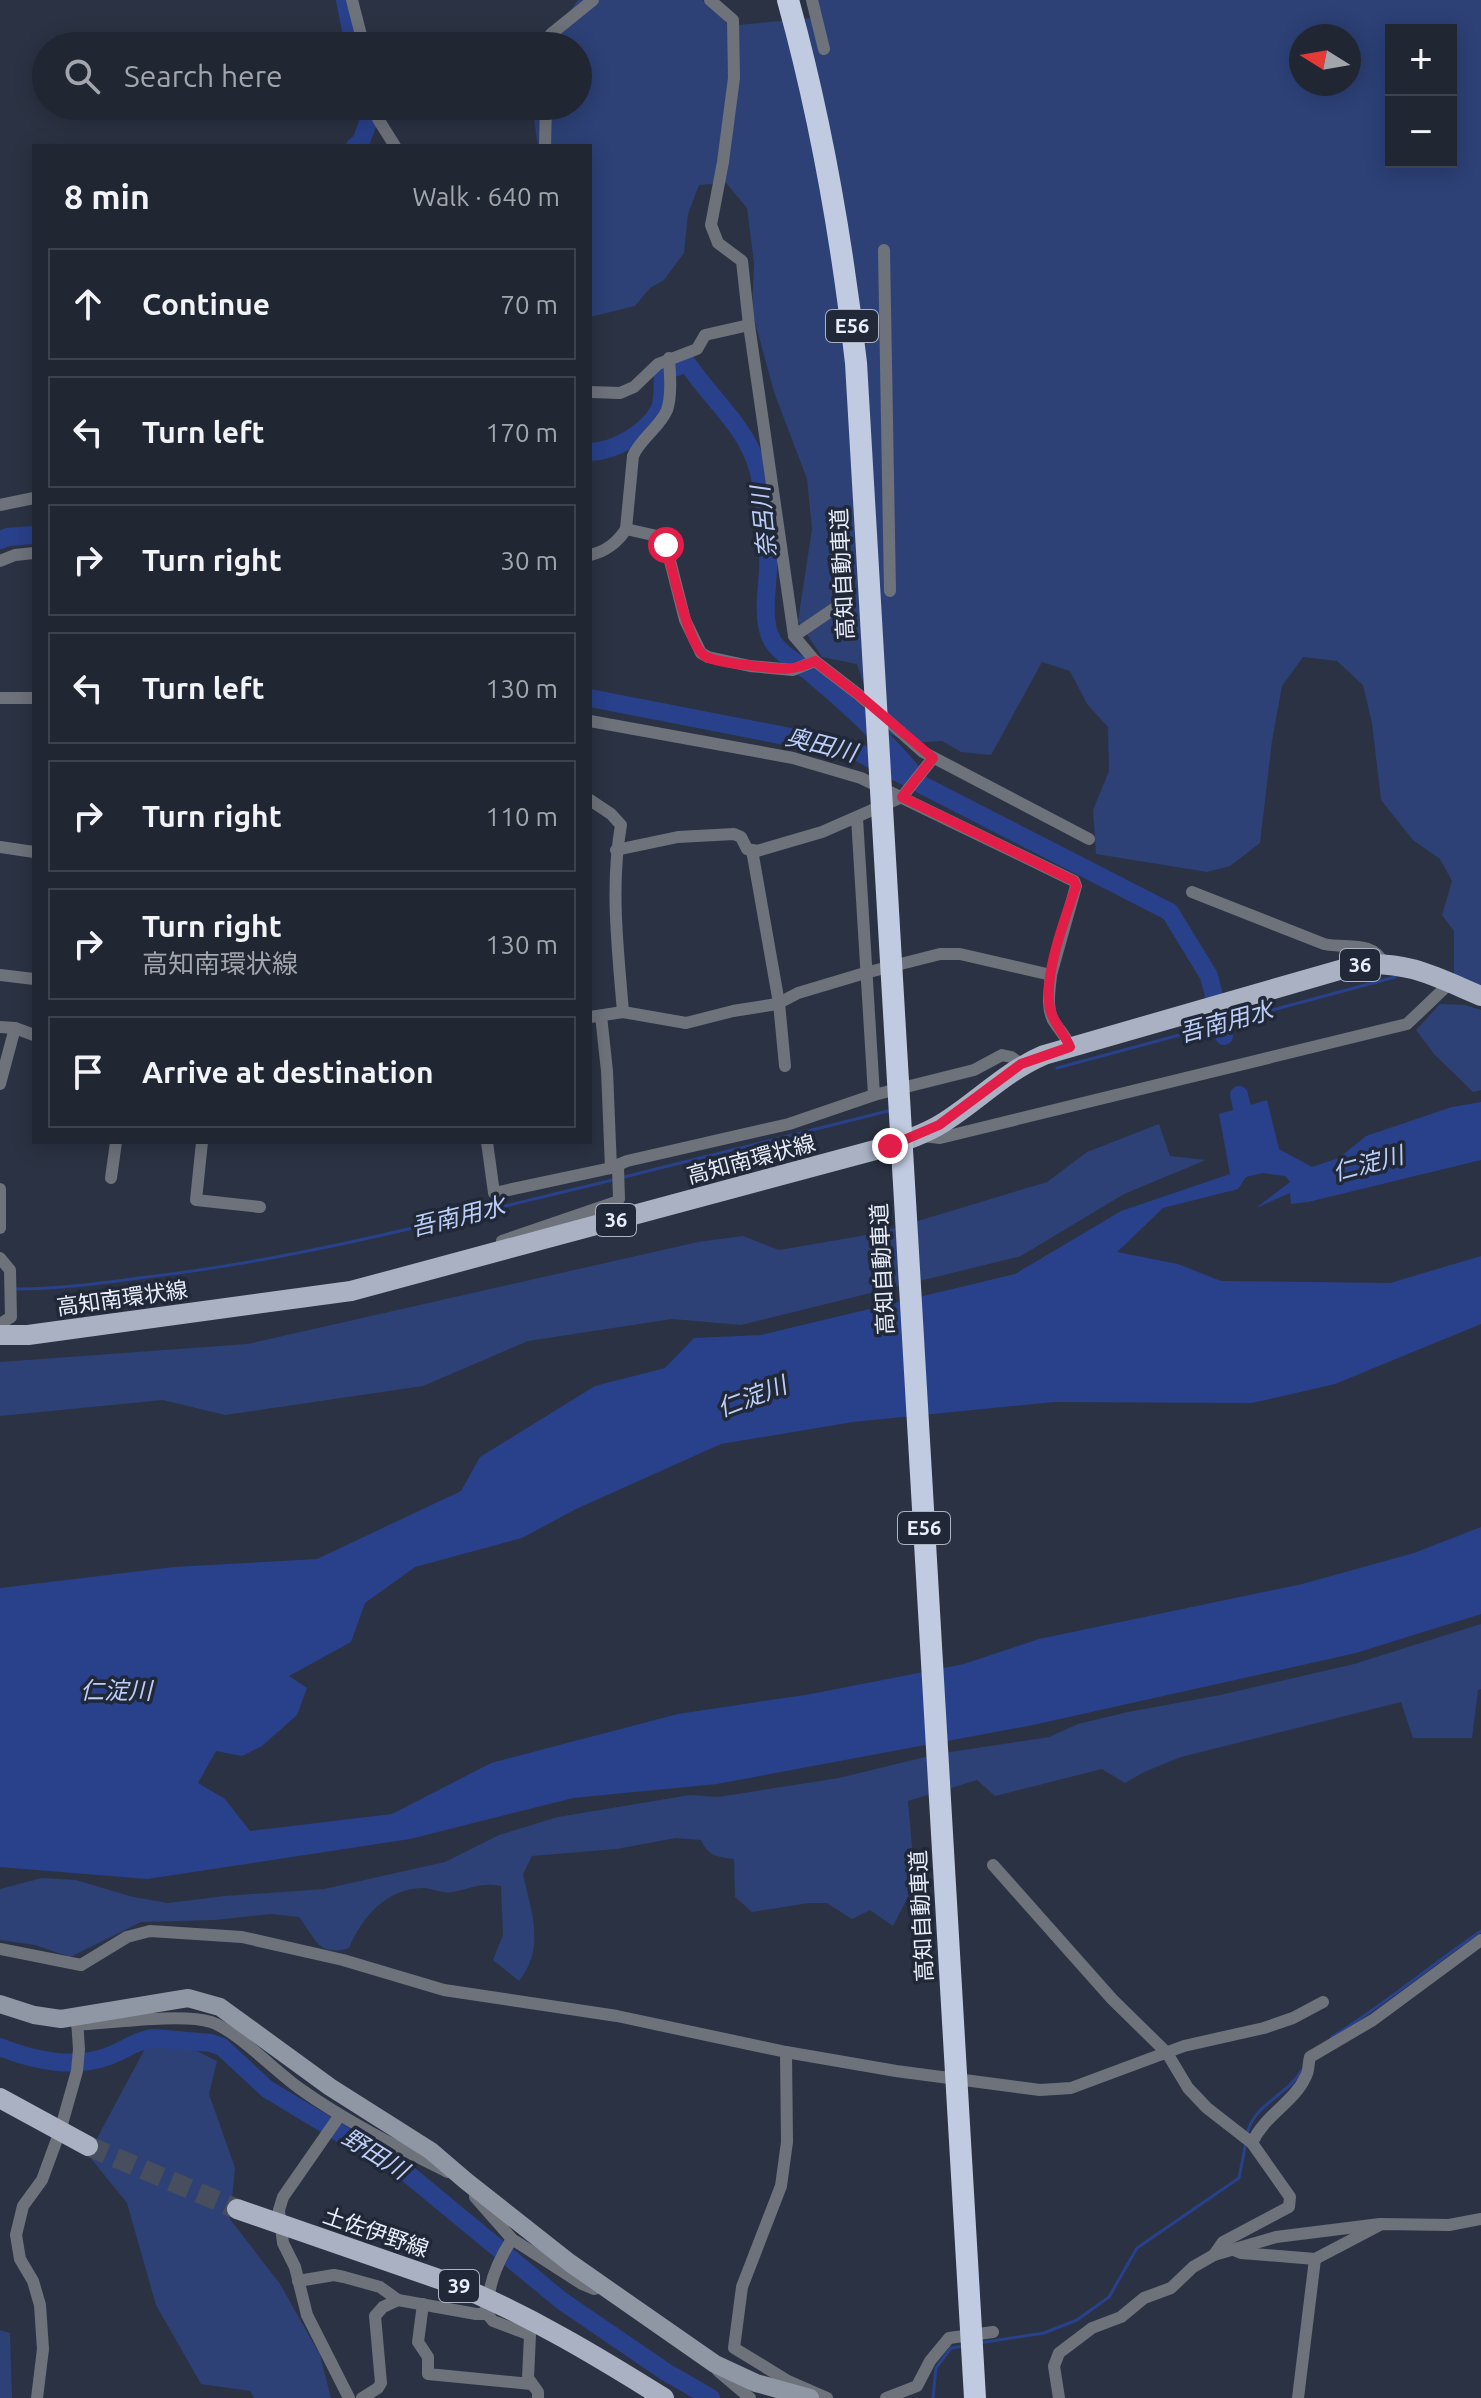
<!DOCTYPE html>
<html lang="en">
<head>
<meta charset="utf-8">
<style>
  body { margin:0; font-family:Ubuntu,"Noto Sans JP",sans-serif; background:#2d323e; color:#f1f3f6 }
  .controls { position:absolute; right:24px; top:24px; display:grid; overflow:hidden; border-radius:0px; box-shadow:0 4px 20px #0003 }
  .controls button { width:72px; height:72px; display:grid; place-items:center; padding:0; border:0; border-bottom:2px solid #3d434d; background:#202632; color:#f1f3f6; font:40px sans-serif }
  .compass { position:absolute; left:1289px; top:24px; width:72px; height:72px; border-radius:50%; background:#202632; box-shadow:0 4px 20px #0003; rotate:281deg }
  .stop { position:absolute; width:24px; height:24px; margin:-18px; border:6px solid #e11d48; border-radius:50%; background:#fff }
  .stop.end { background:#e11d48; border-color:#fff; box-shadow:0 2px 8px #0008 }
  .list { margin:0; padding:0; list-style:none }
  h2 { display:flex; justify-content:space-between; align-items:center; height:104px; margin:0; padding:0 32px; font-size:34px }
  h2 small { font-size:26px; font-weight:400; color:#a2a5ac }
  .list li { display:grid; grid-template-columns:52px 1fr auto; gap:24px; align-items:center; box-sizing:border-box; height:112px; margin:0 16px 16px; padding:0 16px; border:2px solid #3d434d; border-radius:0px }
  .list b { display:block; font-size:30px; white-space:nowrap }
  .list p { margin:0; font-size:26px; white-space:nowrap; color:#a2a5ac }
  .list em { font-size:26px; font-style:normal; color:#a2a5ac }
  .icon { flex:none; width:44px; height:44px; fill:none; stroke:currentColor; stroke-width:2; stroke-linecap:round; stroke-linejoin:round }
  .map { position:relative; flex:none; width:1481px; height:2398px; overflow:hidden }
  .search { position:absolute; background:#202632; box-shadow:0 4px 20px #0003; left:32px; top:32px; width:560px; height:88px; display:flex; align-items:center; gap:20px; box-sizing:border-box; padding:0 28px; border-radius:44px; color:#a2a5ac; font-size:30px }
  .panel { position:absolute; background:#202632; box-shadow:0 4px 20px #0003; left:32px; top:144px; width:560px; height:1000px; border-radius:0px }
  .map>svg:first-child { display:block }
  .green { fill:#2d4177; fill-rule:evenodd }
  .water { fill:#29418b }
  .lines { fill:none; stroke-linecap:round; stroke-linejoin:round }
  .stream { stroke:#29418b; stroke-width:3 }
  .river { stroke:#29418b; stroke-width:18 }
  .primary-tunnel { stroke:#474e5e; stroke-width:20; stroke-dasharray:20 10; stroke-linecap:butt }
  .street { stroke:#6e727b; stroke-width:12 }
  .secondary { stroke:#8f96a4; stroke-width:18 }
  .primary { stroke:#a9b1c3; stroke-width:20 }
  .highway { stroke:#c0cae0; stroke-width:22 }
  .route { stroke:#e11d48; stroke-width:10 }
  .labels { text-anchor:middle; stroke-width:7; stroke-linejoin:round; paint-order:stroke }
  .shield { fill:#212838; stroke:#acb2bf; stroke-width:2 }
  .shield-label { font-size:20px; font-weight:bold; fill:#e8edf9 }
  .street-label { font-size:22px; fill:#e8edf9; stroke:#212838 }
  .water-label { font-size:24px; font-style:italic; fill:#bccef8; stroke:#212838 }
</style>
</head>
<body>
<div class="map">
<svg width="1481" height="2398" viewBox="0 0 1481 2398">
  <rect width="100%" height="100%" fill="#2b3243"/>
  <g class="green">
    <path d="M578,0H702L718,11L728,26L811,18L812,0H1481V989L1454,978V931L1442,915L1452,881L1440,859L1413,840L1381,800L1372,723L1363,685L1337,661L1303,657L1282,686L1272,741L1260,843L1230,866L1207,872L1096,854L1093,810L1109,771L1108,727L1087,704L1070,671L1042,662L991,755L961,752L942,741L908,743L879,728L857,664L822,657L798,621L812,529L807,479L774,392L752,311L754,263L747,208L726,183L699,185L688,214L684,253L664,280L650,288L635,306L590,317V146H538L532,106H578V46H546ZM1391,30H1451V162H1391ZM1301,36H1349V84H1301Z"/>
    <polygon points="1440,1004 1465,1005 1481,1010 1481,1090 1473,1092 1434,1054 1416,1030"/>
    <polygon points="1159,1124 1170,1156 1206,1160 1124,1194 1021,1256 741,1325 672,1319 528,1341 423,1386 225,1415 163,1400 0,1416 0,1362 247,1344 698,1242 743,1236 779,1250 878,1233 1047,1182 1087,1152"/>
    <path d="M1481,1624V1689L1478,1690L1472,1738H1413L1401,1702L1181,1757L1144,1772L1125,1783L1102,1769L995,1796L977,1780L908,1801L914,1871L911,1891L893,1926L870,1910L852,1919L827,1903H809L752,1912L735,1897L734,1859C717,1857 708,1856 701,1840L676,1838L616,1849L532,1856L523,1874C531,1912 546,1947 519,1981L493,1960L503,1935L501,1886C482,1882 471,1888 453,1892C443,1894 432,1888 422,1888C386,1889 362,1917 349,1948C318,1958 315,1937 299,1917L271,1914L215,1920L141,1922L70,1957L35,1945L0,1940V1889L42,1878L76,1880L133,1897L168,1903L225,1896L324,1889L445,1862L499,1835L558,1817L690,1795L718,1797L839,1778L937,1754L1049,1737L1078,1724L1128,1712L1220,1695L1354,1664Z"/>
    <polygon points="148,2043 180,2043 217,2061 209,2094 235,2168 230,2219 280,2284 320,2355 331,2398 254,2398 250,2391 201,2384 156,2305 127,2203 88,2155"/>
    <polygon points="0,2330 10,2333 12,2398 0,2398"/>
  </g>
  <polygon class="water" points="1267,1100 1279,1149 1312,1167 1339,1158 1366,1136 1452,1107 1481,1102 1481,1160 1308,1202 1291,1204 1290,1193 1256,1208 1290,1182 1285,1176 1263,1173 1246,1177 1238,1189 1163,1208 1117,1252 1178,1264 1221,1281 1390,1283 1481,1256 1481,1324 1335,1384 1252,1403 1054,1402 853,1422 721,1444 576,1509 522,1538 415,1567 365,1603 351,1642 289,1676 307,1688 297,1715 262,1746 242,1756 216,1751 198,1783 225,1799 250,1831 392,1814 491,1763 678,1714 811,1694 964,1664 1039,1639 1302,1584 1414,1553 1481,1527 1481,1614 1356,1653 1033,1725 717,1784 573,1798 410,1839 147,1879 0,1867 0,1588 174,1567 317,1559 461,1491 480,1457 595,1386 665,1368 694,1338 761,1335 1015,1274 1121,1211 1230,1174 1219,1114"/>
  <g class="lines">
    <g class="stream">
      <polyline points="1057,1068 1395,977"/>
      <polyline points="620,1178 892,1110"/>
      <path d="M16,1289C63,1289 108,1282 155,1276C310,1257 461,1216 613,1180"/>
      <path d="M1332,2037C1384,2005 1431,1965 1481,1931"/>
      <path d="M1247,2135C1252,2105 1288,2095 1302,2070"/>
      <polyline points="979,2343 1044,2333 1077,2320 1109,2297 1137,2248 1239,2178 1246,2142"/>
      <polyline points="933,2398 936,2368 951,2348 964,2346"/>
    </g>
    <g class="river">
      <polyline points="345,0 351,30 357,46"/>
      <polyline points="355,146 361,142 374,106"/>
      <path d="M590,452C615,451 647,433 659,410C664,401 662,383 663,372L687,363C710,398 747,427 758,469C764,491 767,530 768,554C770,579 761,608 769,633C775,652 794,660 808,671C847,703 885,739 917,778"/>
      <polyline points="0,540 8,537 34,535"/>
      <polyline points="590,698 852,749 1170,912 1209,976 1224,1036"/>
      <polyline points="1239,1095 1247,1129"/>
      <path d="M0,2047C33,2060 71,2069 106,2057C122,2052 136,2040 153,2038L211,2043L222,2047L267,2089L408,2174L562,2301L666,2372L711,2398"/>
    </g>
    <polyline class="primary-tunnel" points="88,2146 237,2209"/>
    <g class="street">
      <polyline points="352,0 361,35 368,46"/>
      <polyline points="710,0 733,20 734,78 723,162 711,225 718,243 742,261 749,325"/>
      <polyline points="812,0 824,49"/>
      <polyline points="550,46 551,34 593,0"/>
      <polyline points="338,106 361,109"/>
      <polyline points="380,106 378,119 395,146"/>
      <polyline points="545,146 546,106"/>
      <polyline points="884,250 890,591"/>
      <polyline points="590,392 620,393 634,387 658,364 697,349 705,335 749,325 794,636 815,661 859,695 923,752 1089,839"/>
      <polyline points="0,505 34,498"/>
      <polyline points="626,529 657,536 666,545 685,620 701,653 708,657 750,666 793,670 815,661"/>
      <path d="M590,555C605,552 618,542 626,529L633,456C640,439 660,427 667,410C672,395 670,374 669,358"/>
      <polyline points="0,561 15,555 34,553"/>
      <polyline points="794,636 841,604 849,594"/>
      <polyline points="0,698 34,698"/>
      <polyline points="590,721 793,758 861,778 1074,881 1076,886 1051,975"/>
      <path d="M590,800L611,814L621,825C610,887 618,950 623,1012"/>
      <polyline points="857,818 874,1095"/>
      <polyline points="0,847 34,852"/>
      <polyline points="616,850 678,837 734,834 741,837 747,849 757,851 822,832 902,797 933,758"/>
      <polyline points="752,850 779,1003 785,1066"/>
      <path d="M1192,892L1324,944C1346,949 1373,940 1383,963"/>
      <polyline points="0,975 34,979"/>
      <polyline points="601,1016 607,1071 611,1168"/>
      <path d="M590,1017L623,1012L686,1023L733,1011L777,1004L798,993L865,973L940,954H960L1051,975C1050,989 1046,1006 1053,1020C1059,1030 1066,1036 1070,1047"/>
      <polyline points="0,1027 15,1028 34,1035"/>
      <polyline points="0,1084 15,1028"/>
      <polyline points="923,1136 940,1138 1407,1024 1450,983"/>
      <polyline points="202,1142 196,1200 260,1207"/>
      <polyline points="487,1142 494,1193 611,1168 620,1164"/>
      <polyline points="111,1178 116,1142"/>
      <polyline points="0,1189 0,1228"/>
      <polyline points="502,1241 616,1202 619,1199 618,1168 620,1164 627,1161 789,1124 874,1095 974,1070 1002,1055 1011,1057 1021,1064"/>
      <polyline points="0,1258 10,1270 11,1317 0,1324"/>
      <polyline points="993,1865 1112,1999 1167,2053 1188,2088 1207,2108 1252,2143 1290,2197 1289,2207 1223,2242 1214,2255"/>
      <polyline points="0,1949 81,1965 127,1937 150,1931 242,1937 343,1960 444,1990 617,2016 786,2052 896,2071 1040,2090 1071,2088 1184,2046 1264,2028 1293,2018 1323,2002"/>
      <path d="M77,2025C111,2023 182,2013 211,2022C236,2030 276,2072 299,2088C345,2121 397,2147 448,2172"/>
      <polyline points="786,2052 787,2142 781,2186 742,2287 734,2348 788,2381 827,2398"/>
      <polyline points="340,2115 283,2197 279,2210 283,2243 295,2267 307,2315 349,2398"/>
      <path d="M1252,2143C1265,2114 1294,2103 1306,2076C1309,2071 1308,2064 1310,2057L1373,2020L1481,1940"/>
      <polyline points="475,2197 512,2239 582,2284 594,2289 602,2287"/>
      <path d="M512,2239C497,2262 486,2287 488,2315L493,2321L530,2335L528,2378L538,2392V2398"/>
      <polyline points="1234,2250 1241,2253 1315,2259 1378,2226"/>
      <polyline points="298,2281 334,2275 344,2277 380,2287 398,2300 476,2314 483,2314 487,2307"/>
      <polyline points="423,2304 418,2342 428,2357 428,2374 531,2384"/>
      <polyline points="718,2371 750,2398"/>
      <polyline points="37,2398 43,2349 40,2305 33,2281 20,2259 16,2235 23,2206 42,2180 60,2131 77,2071 79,2049 77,2020"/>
      <polyline points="362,2398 378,2388 381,2383 375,2316 383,2307 398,2300"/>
      <polyline points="886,2398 917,2386 930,2361 949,2338 993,2332"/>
      <polyline points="1059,2398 1054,2366 1059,2353 1092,2328 1121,2317 1144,2298 1171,2288 1193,2267 1214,2255 1276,2237 1380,2224 1449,2225 1481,2219"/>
      <polyline points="1298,2398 1315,2259"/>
    </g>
    <polyline class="secondary" points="0,2004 34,2015 61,2019 188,1998 220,2007 330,2087 431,2151 466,2181 570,2263 715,2364 756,2383 810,2398"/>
    <g class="primary">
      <path d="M0,1335H28L351,1291L890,1146C907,1140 925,1134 941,1124C977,1102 1004,1072 1044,1055L1357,965C1407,960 1436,977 1481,996"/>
      <polyline points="0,2098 88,2146"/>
      <path d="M237,2209L456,2285C530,2316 597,2356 664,2398"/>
    </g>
    <path class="highway" d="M788,0C821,119 842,240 856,363L975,2398"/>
  </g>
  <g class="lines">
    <path class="route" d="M666,545C672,567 688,646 705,656C718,663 740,664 754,666C781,669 790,672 815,661L859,695L933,758L902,797L1074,881L1076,886C1065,919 1043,975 1050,1009C1053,1023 1065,1034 1070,1047L1021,1064L939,1125L890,1146"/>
  </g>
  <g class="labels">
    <g class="shield">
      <rect x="826" y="310" width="52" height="32" rx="6"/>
      <rect x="1340" y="949" width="40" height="32" rx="6"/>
      <rect x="596" y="1204" width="40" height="32" rx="6"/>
      <rect x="898" y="1512" width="52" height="32" rx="6"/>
      <rect x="439" y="2270" width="40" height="32" rx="6"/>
    </g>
    <g class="shield-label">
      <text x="852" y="333">E56</text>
      <text x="1360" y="972">36</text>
      <text x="616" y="1227">36</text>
      <text x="924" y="1535">E56</text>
      <text x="459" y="2293">39</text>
    </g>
    <g class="street-label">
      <text transform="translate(842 574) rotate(-93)" y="8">高知自動車道</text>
      <text transform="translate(751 1159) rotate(-15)" y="8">高知南環状線</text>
      <text transform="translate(882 1269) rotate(-93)" y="8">高知自動車道</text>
      <text transform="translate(122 1298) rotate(-8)" y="8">高知南環状線</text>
      <text transform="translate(921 1916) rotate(-93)" y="8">高知自動車道</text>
      <text transform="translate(376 2232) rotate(19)" y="8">土佐伊野線</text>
    </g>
    <g class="water-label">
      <text transform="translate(764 522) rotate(-96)" y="8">奈呂川</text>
      <text transform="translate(821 745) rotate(14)" y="8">奥田川</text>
      <text transform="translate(1226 1022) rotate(-15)" y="8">吾南用水</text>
      <text transform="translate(1368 1164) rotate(-15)" y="8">仁淀川</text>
      <text transform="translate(458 1217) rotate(-14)" y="8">吾南用水</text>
      <text transform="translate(752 1397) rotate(-21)" y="8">仁淀川</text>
      <text x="116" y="1699">仁淀川</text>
      <text transform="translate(375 2154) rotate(32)" y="8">野田川</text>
    </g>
  </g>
</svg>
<div class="controls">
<button>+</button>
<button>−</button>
</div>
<svg class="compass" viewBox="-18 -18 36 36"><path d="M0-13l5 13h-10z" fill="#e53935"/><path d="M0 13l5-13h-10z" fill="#a2a5ac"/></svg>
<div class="stop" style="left:666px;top:545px"></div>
<div class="stop end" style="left:890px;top:1146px"></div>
<div class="search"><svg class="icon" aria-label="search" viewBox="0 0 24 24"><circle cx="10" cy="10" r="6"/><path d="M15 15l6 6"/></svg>Search here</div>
<section class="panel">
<h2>8 min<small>Walk · 640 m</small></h2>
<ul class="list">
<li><svg class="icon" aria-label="ahead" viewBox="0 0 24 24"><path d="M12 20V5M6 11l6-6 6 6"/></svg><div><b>Continue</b></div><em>70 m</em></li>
<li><svg class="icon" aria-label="left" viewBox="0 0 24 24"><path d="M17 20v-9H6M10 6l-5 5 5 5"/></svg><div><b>Turn left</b></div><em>170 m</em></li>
<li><svg class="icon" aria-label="right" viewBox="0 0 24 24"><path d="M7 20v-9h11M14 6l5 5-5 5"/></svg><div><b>Turn right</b></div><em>30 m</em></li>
<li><svg class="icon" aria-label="left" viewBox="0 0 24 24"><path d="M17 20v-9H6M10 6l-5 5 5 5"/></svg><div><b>Turn left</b></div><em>130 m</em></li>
<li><svg class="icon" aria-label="right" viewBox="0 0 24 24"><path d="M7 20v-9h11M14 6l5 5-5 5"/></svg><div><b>Turn right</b></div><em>110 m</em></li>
<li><svg class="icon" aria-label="right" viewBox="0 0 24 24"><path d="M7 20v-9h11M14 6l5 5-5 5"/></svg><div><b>Turn right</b><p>高知南環状線</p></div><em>130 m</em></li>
<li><svg class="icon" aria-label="arrive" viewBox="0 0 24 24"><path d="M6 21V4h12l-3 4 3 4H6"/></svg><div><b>Arrive at destination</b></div></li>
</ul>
</section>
</div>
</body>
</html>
